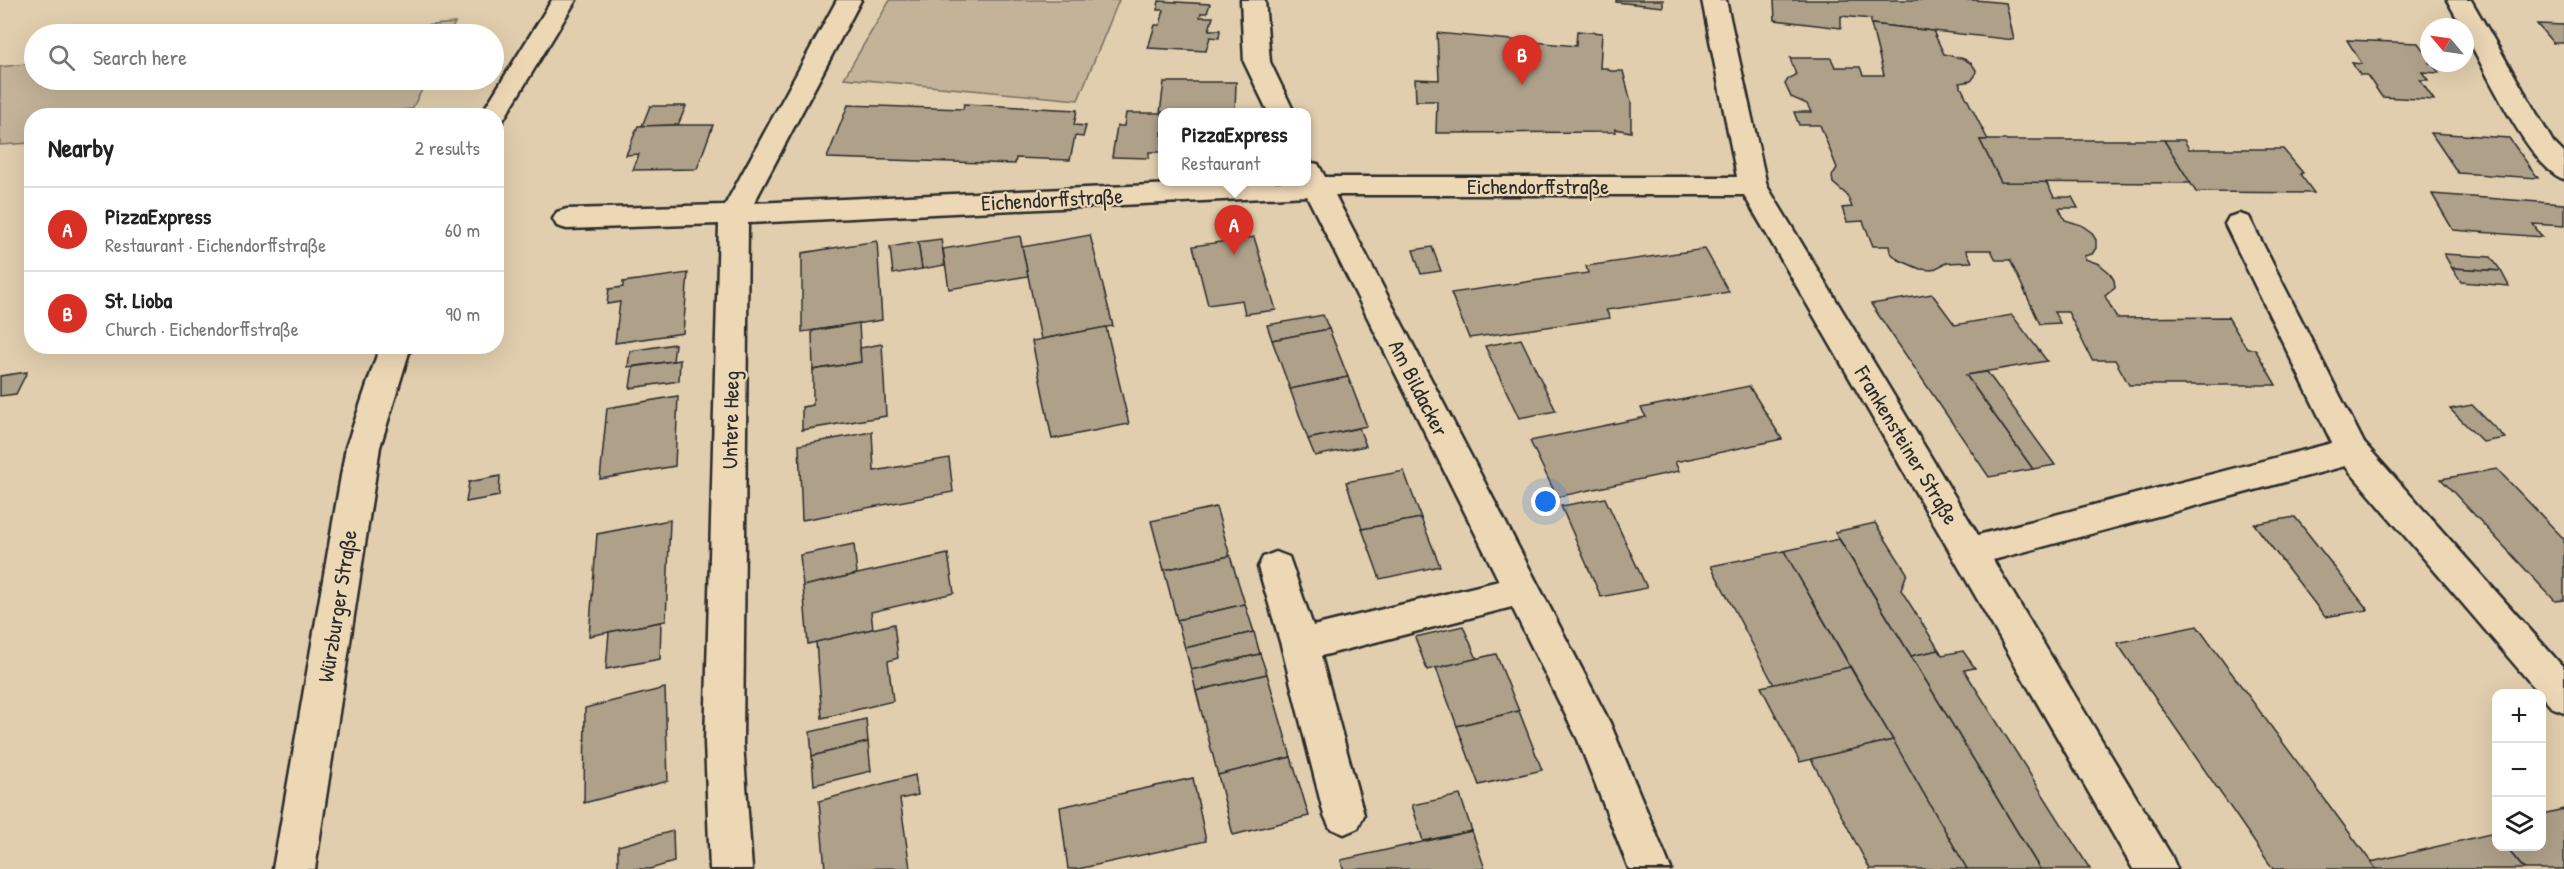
<!DOCTYPE html>
<html lang="en">
<head>
<meta charset="utf-8">
<style>
  body { margin:0; font-family:"Patrick Hand",sans-serif; background:#f6f6f6; color:#222 }
  .controls { position:absolute; right:18px; bottom:18px; display:grid; overflow:hidden; border-radius:12px; box-shadow:0 6px 24px #0002 }
  .controls button { width:54px; height:54px; display:grid; place-items:center; padding:0; border:0; border-bottom:2px solid #e0e0e0; background:#fff; color:#222; font:30px sans-serif }
  .compass { position:absolute; left:2420px; top:18px; width:54px; height:54px; border-radius:50%; background:#fff; box-shadow:0 6px 24px #0002; rotate:299deg }
  .you { position:absolute; left:1546px; top:502px; width:21px; height:21px; margin:-15px; border:4px solid #fff; border-radius:50%; background:#1a73e8; box-shadow:0 0 0 9px #1a73e833 }
  .badge { display:grid; place-items:center; width:39px; height:39px; border-radius:50%; background:#d93025; color:#fff; font-size:20px; font-weight:700 }
  .pin { position:absolute; translate:-50% -50px; filter:drop-shadow(0 2px 3px #0008) }
  .pin::after { content:''; position:absolute; top:32px; width:21px; height:18px; background:inherit; clip-path:polygon(0 0,100% 0,50% 100%) }
  .popup { position:absolute; left:1158px; top:108px; width:153px; height:78px; box-sizing:border-box; display:grid; place-content:center; border-radius:12px; background:#fff; filter:drop-shadow(0 2px 4px #0005); font-size:20px; white-space:nowrap; color:#767676 }
  .popup b { font-size:22px; color:#222 }
  .popup::after { content:''; position:absolute; left:50%; top:100%; margin-left:-12px; border:12px solid transparent; border-top-color:#fff }
  .list { margin:0; padding:0; list-style:none }
  h2 { display:flex; justify-content:space-between; align-items:center; height:78px; margin:0; padding:0 24px; font-size:26px }
  h2 small { font-size:20px; font-weight:400; color:#767676 }
  .list li { display:grid; grid-template-columns:39px 1fr auto; gap:18px; align-items:center; box-sizing:border-box; height:84px; padding:0 24px; border-top:2px solid #e0e0e0 }
  .list b { display:block; font-size:22px; white-space:nowrap }
  .list p { margin:0; font-size:20px; white-space:nowrap; color:#767676 }
  .list em { font-size:20px; font-style:normal; color:#767676 }
  .icon { flex:none; width:33px; height:33px; fill:none; stroke:currentColor; stroke-width:2; stroke-linecap:round; stroke-linejoin:round }
  .map { position:relative; flex:none; width:2564px; height:869px; overflow:hidden }
  .search { position:absolute; background:#fff; box-shadow:0 6px 24px #0002; left:24px; top:24px; width:480px; height:66px; display:flex; align-items:center; gap:15px; box-sizing:border-box; padding:0 21px; border-radius:33px; color:#767676; font-size:22px }
  .panel { position:absolute; background:#fff; box-shadow:0 6px 24px #0002; left:24px; top:108px; width:480px; height:246px; border-radius:24px }
  .map>svg:first-child { display:block }
  .green { fill:#c3b398; stroke:#776f62; stroke-width:1.5 }
  .building { fill:#aea089; stroke:#2b2b2b; stroke-width:1.5 }
  .lines { fill:none; stroke-linecap:round; stroke-linejoin:round }
  .minor-casing { stroke:#2b2b2b; stroke-width:5 }
  .major-casing { stroke:#2b2b2b; stroke-width:5 }
  .minor { fill:#edd8b6; fill-rule:evenodd }
  .major { fill:#edd8b6; fill-rule:evenodd }
  .labels { text-anchor:middle; stroke-width:4.5; stroke-linejoin:round; paint-order:stroke }
  .street-label { font-size:22px; fill:#2b2b2b; stroke:#edd8b6 }
</style>
</head>
<body>
<div class="map">
<svg width="2564" height="869" viewBox="0 0 2564 869">
  <rect width="100%" height="100%" fill="#e1ceae"/>
  <filter id="ink" filterUnits="userSpaceOnUse"><feTurbulence type="fractalNoise" baseFrequency=".0167" numOctaves="2"/><feDisplacementMap in="SourceGraphic" scale="12" xChannelSelector="R" yChannelSelector="G"/><feConvolveMatrix kernelMatrix="1 2 1 2 8 2 1 2 1" color-interpolation-filters="sRGB"/></filter>
  <g filter="url(#ink)">
    <g class="green">
      <polygon points="890,0 1119,0 1078,100 844,78"/>
      <polygon points="455,23 449,34 337,34"/>
      <polygon points="34,63 34,80 427,80 412,109 335,116 32,116 31,143 0,145 0,67"/>
    </g>
    <g class="building">
      <polygon points="1616,0 1663,0 1663,7 1616,2"/>
      <polygon points="1774,0 1975,0 2006,3 2014,40 1871,24 1871,19 1841,16 1841,28 1775,20"/>
      <polygon points="1159,1 1210,4 1207,13 1201,13 1200,17 1213,17 1209,30 1220,30 1219,38 1210,37 1206,51 1148,48 1155,25 1160,25 1164,10 1157,10"/>
      <polygon points="1871,24 1933,31 1944,54 1964,59 1972,64 1976,70 1975,76 1971,81 1959,83 1988,140 1980,140 2001,182 2046,182 2054,197 2072,197 2078,208 2059,208 2065,220 2081,225 2091,232 2096,240 2096,248 2092,254 2084,256 2085,259 2099,264 2109,272 2114,280 2115,288 2105,296 2117,318 2228,317 2247,349 2255,349 2276,385 2129,385 2115,360 2092,360 2068,312 2054,312 2060,323 2040,324 2010,260 1996,260 1991,250 1966,250 1972,262 1946,263 1932,270 1920,269 1897,259 1890,252 1889,246 1873,246 1863,221 1847,222 1842,208 1852,207 1847,195 1833,183 1832,176 1837,168 1820,125 1799,125 1794,112 1811,112 1807,104 1791,97 1785,84 1788,79 1796,75 1790,58 1831,58 1835,67 1860,67 1863,75 1884,75"/>
      <polygon points="2537,24 2564,25 2564,43 2553,43"/>
      <polygon points="1577,31 1602,33 1600,68 1607,68 1610,71 1623,71 1631,102 1631,132 1615,129 1616,132 1436,133 1437,101 1416,101 1415,79 1439,80 1437,33 1576,46"/>
      <polygon points="2347,40 2418,43 2429,58 2429,63 2432,63 2439,73 2422,72 2428,80 2420,80 2434,100 2382,97 2367,75 2360,75 2352,63 2362,64"/>
      <polygon points="1164,82 1236,82 1235,112 1162,112 1162,152 1149,152 1149,158 1112,157 1117,126 1124,126 1126,113 1160,113"/>
      <polygon points="964,104 1077,110 1074,125 1086,126 1083,137 1075,136 1070,160 1016,158 1015,164 827,158 848,105 963,109"/>
      <polygon points="650,106 686,106 678,125 642,126"/>
      <polygon points="678,125 713,125 697,169 633,170 639,154 626,155 638,126"/>
      <polygon points="2431,133 2509,138 2538,178 2458,173"/>
      <polygon points="1980,140 2164,140 2191,183 2001,182"/>
      <polygon points="2164,140 2184,140 2189,149 2283,149 2303,173 2300,174 2314,193 2196,192"/>
      <polygon points="2432,194 2564,204 2564,226 2533,224 2542,237 2453,230"/>
      <polygon points="1090,235 1113,326 1041,339 1022,247"/>
      <polygon points="1020,236 1028,276 949,289 943,249"/>
      <polygon points="1254,237 1276,310 1245,314 1242,300 1208,305 1193,246"/>
      <polygon points="941,239 945,265 922,269 918,242"/>
      <polygon points="877,241 882,320 802,332 802,253"/>
      <polygon points="918,242 922,269 893,274 890,247"/>
      <polygon points="1432,247 1441,271 1421,274 1413,250"/>
      <polygon points="1705,249 1729,292 1606,310 1610,318 1469,338 1451,293 1588,273 1586,266"/>
      <polygon points="2444,254 2491,257 2501,271 2452,268"/>
      <polygon points="2452,268 2501,271 2509,286 2461,282"/>
      <polygon points="688,273 683,333 615,343 620,302 607,304 609,289 623,287 623,282"/>
      <polygon points="1932,294 1955,325 2012,315 2047,361 1966,375 2033,469 1989,477 1871,304"/>
      <polygon points="1323,315 1329,329 1272,340 1267,325"/>
      <polygon points="859,323 861,362 813,370 812,331"/>
      <polygon points="1106,327 1129,424 1052,439 1032,341"/>
      <polygon points="1329,329 1348,377 1290,389 1272,340"/>
      <polygon points="1521,339 1556,411 1519,418 1485,346"/>
      <polygon points="675,344 673,361 628,367 630,351"/>
      <polygon points="882,344 886,416 802,430 802,407 813,405 813,370 861,362 860,348"/>
      <polygon points="680,360 679,381 630,388 633,367"/>
      <polygon points="27,372 16,394 0,396 0,376"/>
      <polygon points="1987,372 2055,465 2033,469 1966,375"/>
      <polygon points="1348,377 1367,426 1308,439 1290,389"/>
      <polygon points="1749,386 1782,439 1675,462 1679,471 1557,497 1530,441 1646,417 1641,408"/>
      <polygon points="678,396 675,466 600,479 607,408"/>
      <polygon points="2472,405 2505,438 2483,442 2450,409"/>
      <polygon points="1359,428 1366,446 1315,456 1308,439"/>
      <polygon points="872,432 874,471 949,458 953,492 802,520 799,445"/>
      <polygon points="2497,469 2564,539 2564,600 2555,601 2441,479"/>
      <polygon points="1404,471 1421,518 1362,529 1346,482"/>
      <polygon points="500,476 499,496 466,502 469,482"/>
      <polygon points="1605,498 1647,588 1601,597 1561,506"/>
      <polygon points="1216,507 1230,556 1164,570 1151,521"/>
      <polygon points="2295,517 2368,610 2325,617 2254,524"/>
      <polygon points="1421,518 1440,566 1380,579 1362,529"/>
      <polygon points="670,520 666,621 589,636 597,534"/>
      <polygon points="1875,523 1907,573 1901,590 1939,650 1911,656 1835,532"/>
      <polygon points="1839,539 1911,656 2040,869 1967,869 1784,551"/>
      <polygon points="854,544 857,574 803,586 800,555"/>
      <polygon points="1784,551 1850,667 1774,685 1711,566"/>
      <polygon points="948,554 954,593 871,612 873,629 808,644 803,586"/>
      <polygon points="1230,556 1245,604 1177,620 1164,570"/>
      <polygon points="1245,604 1254,632 1185,648 1177,620"/>
      <polygon points="661,622 660,659 606,669 609,632"/>
      <polygon points="894,624 898,658 888,661 893,701 822,718 816,642"/>
      <polygon points="1463,626 1477,659 1427,670 1415,637"/>
      <polygon points="2197,626 2371,862 2376,869 2273,869 2117,643"/>
      <polygon points="1254,632 1260,654 1191,670 1185,648"/>
      <polygon points="1939,650 1942,655 1963,651 1975,668 1964,670 2090,869 2040,869 1911,656"/>
      <polygon points="1260,654 1267,674 1196,691 1191,670"/>
      <polygon points="1496,654 1519,711 1457,726 1436,668"/>
      <polygon points="1850,667 1893,740 1800,762 1761,687"/>
      <polygon points="1267,674 1291,757 1218,775 1196,691"/>
      <polygon points="665,688 668,781 584,803 585,708"/>
      <polygon points="1519,711 1542,770 1479,785 1457,726"/>
      <polygon points="866,719 868,742 812,756 810,732"/>
      <polygon points="1893,740 1967,869 1870,869 1811,759"/>
      <polygon points="868,742 871,771 814,785 812,756"/>
      <polygon points="1291,757 1309,816 1233,835 1218,775"/>
      <polygon points="915,775 918,795 900,799 910,868 825,869 819,801"/>
      <polygon points="1193,778 1206,841 1078,869 1068,869 1060,807"/>
      <polygon points="1460,795 1472,831 1423,841 1412,805"/>
      <polygon points="2564,809 2564,869 2524,869 2505,846 2542,846 2542,814"/>
      <polygon points="673,831 674,862 650,869 618,869 618,846"/>
      <polygon points="1472,831 1485,869 1343,869 1341,860"/>
      <polygon points="2494,833 2496,836 2496,846 2505,846 2524,869 2376,869 2371,862"/>
    </g>
    <g class="lines">
      <g class="minor-casing">
        <g id="minor">
          <polygon points="837,0 861,0 754,203 1217,182 1306,182 1306,162 1318,164 1325,177 1737,177 1702,0 1726,0 1767,186 1978,535 2332,443 2225,224 2229,217 2239,214 2249,217 2364,443 2564,668 2564,712 2551,707 2345,466 1993,560 2171,855 2177,869 2133,869 1744,195 1335,195 1610,723 1671,869 1629,869 1578,740 1512,607 1321,656 1364,815 1358,828 1344,834 1330,828 1324,815 1281,645 1258,567 1263,557 1276,552 1289,557 1313,626 1499,581 1307,196 748,223 743,743 752,869 710,869 705,743 719,224 567,229 557,226 553,219 557,212 567,209 725,205"/>
          <polygon points="1241,0 1265,0 1270,62 1294,112 1268,112 1244,62"/>
          <path d="M2447,0H2471L2553,142L2564,153V179C2531,170 2483,66 2465,33V27H2462Z"/>
        </g>
      </g>
      <g class="major-casing">
        <g id="major">
          <polygon points="552,0 576,0 502,122 496,123 496,116 480,116"/>
          <polygon points="380,346 411,346 380,447 315,869 273,869 346,447"/>
        </g>
      </g>
      <use href="#minor" class="minor"/>
      <use href="#major" class="major"/>
    </g>
  </g>
  <g class="labels">
    <g class="street-label">
      <text x="1538" y="194">Eichendorffstraße</text>
      <text transform="translate(1052 199) rotate(-3)" y="8">Eichendorffstraße</text>
      <text transform="translate(1419 388) rotate(63)" y="8">Am Bildacker</text>
      <text transform="translate(730 420) rotate(-89)" y="8">Untere Heeg</text>
      <text transform="translate(1907 445) rotate(59)" y="8">Frankensteiner Straße</text>
      <text transform="translate(337 606) rotate(-81)" y="8">Würzburger Straße</text>
    </g>
  </g>
</svg>
<div class="controls">
<button>+</button>
<button>−</button>
<button><svg class="icon" aria-label="layers" viewBox="0 0 24 24"><path d="M12 4l9 5-9 5-9-5zM3 14l9 5 9-5"/></svg></button>
</div>
<svg class="compass" viewBox="-18 -18 36 36"><path d="M0-13l5 13h-10z" fill="#e53935"/><path d="M0 13l5-13h-10z" fill="#767676"/></svg>
<div class="you"></div>
<div class="pin badge" style="left:1234px;top:255px">A</div>
<div class="popup"><b>PizzaExpress</b>Restaurant</div>
<div class="pin badge" style="left:1522px;top:85px">B</div>
<div class="search"><svg class="icon" aria-label="search" viewBox="0 0 24 24"><circle cx="10" cy="10" r="6"/><path d="M15 15l6 6"/></svg>Search here</div>
<section class="panel">
<h2>Nearby<small>2 results</small></h2>
<ul class="list">
<li><span class="badge">A</span><div><b>PizzaExpress</b><p>Restaurant · Eichendorffstraße</p></div><em>60 m</em></li>
<li><span class="badge">B</span><div><b>St. Lioba</b><p>Church · Eichendorffstraße</p></div><em>90 m</em></li>
</ul>
</section>
</div>
</body>
</html>
